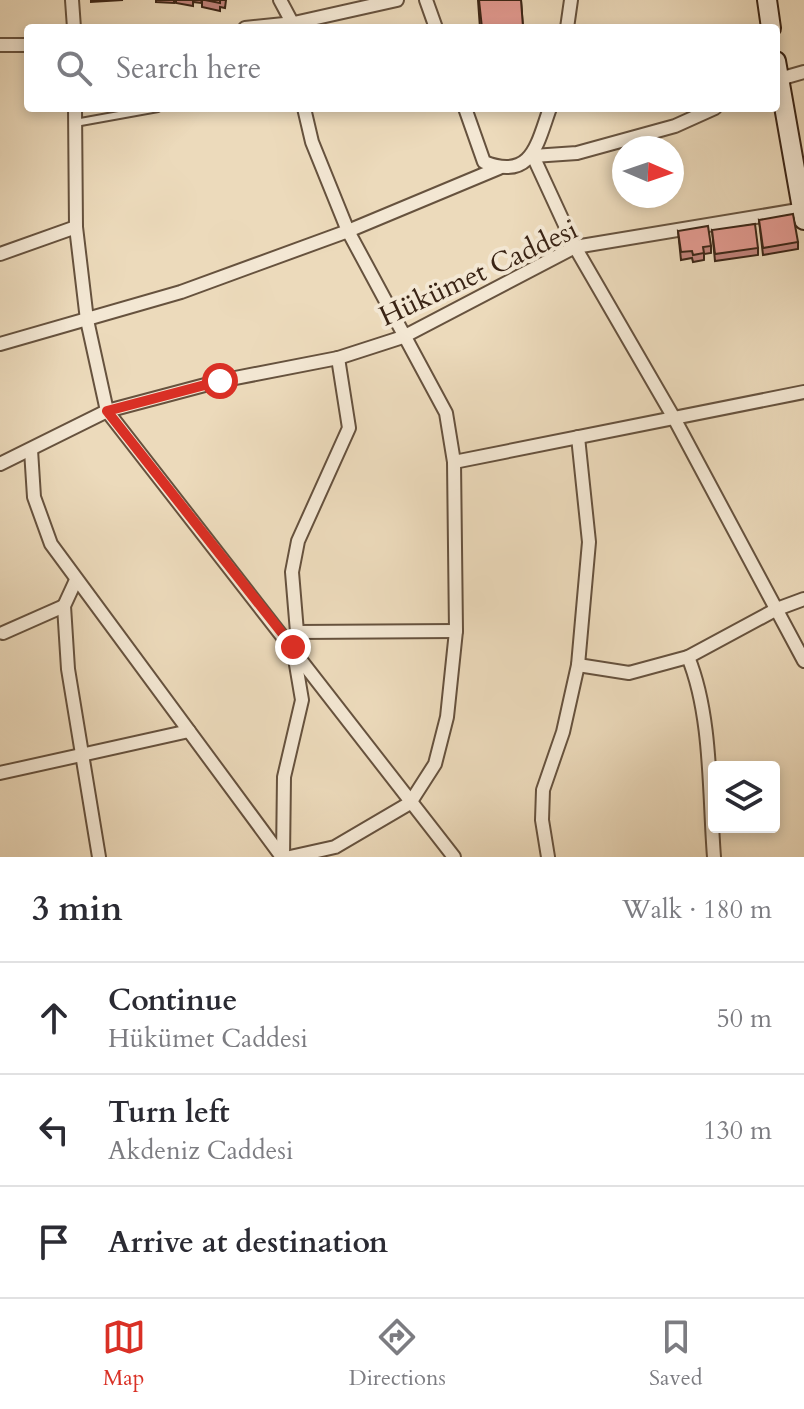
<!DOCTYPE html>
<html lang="en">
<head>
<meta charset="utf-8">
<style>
  body { margin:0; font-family:Cardo,serif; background:#f2f2f3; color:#2b2b33 }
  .controls { position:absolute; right:24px; bottom:24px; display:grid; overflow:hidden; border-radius:8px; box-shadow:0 4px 12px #0003 }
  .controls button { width:72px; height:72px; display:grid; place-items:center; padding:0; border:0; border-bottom:2px solid #e1e1e2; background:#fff; color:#2b2b33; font:40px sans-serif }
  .compass { position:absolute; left:612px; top:136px; width:72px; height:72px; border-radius:50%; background:#fff; box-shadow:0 4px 12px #0003; rotate:92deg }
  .stop { position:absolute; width:24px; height:24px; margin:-18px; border:6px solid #d93025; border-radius:50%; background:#fff }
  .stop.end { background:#d93025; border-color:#fff; box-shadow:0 2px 8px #0008 }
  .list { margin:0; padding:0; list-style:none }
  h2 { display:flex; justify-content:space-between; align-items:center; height:104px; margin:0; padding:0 32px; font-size:34px }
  h2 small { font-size:26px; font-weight:400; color:#7c7c81 }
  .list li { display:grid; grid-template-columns:52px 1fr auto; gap:24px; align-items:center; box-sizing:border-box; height:112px; padding:0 32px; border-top:2px solid #e1e1e2 }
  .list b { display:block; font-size:30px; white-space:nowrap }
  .list p { margin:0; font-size:26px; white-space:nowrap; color:#7c7c81 }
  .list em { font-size:26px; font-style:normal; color:#7c7c81 }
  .icon { flex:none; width:44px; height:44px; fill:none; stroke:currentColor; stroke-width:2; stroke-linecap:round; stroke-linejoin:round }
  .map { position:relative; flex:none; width:804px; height:857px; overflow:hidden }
  .search { position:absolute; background:#fff; box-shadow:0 4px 12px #0003; left:24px; right:24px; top:24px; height:88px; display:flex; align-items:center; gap:20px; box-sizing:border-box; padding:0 28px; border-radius:8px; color:#7c7c81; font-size:30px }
  .sheet { height:440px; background:#fff }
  nav { display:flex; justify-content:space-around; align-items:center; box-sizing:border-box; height:112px; border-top:2px solid #e1e1e2; background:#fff; font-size:22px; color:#7c7c81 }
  nav a { display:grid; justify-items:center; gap:4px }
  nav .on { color:#d93025 }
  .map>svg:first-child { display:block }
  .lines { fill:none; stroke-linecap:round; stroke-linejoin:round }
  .service-casing { stroke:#66523e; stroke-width:10 }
  .minor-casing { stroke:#66523e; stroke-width:16 }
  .secondary-casing { stroke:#3a2415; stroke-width:22 }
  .service { stroke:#f3e7d3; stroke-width:6 }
  .minor { stroke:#f3e7d3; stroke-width:12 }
  .secondary { stroke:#f3e7d3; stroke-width:18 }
  .wall { fill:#c3847d; stroke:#3a2415; stroke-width:2 }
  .building { fill:#e39a91; stroke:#3a2415; stroke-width:2 }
  .route { stroke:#d93025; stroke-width:10 }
  .labels { text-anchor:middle; stroke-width:8; stroke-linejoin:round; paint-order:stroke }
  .street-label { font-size:28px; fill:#3a2415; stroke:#f3e7d3 }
</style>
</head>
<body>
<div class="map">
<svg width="804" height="857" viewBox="0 0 804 857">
  <rect width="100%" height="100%" fill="#ecdabb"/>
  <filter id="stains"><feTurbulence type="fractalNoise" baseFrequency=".0025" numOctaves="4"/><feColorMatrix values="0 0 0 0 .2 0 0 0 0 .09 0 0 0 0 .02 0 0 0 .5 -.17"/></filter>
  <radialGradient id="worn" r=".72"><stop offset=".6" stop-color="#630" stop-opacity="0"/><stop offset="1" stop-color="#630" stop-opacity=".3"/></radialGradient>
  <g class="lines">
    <g class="service-casing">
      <polyline id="service" points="75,123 158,108"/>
    </g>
    <g class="minor-casing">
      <g id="minor">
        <polyline points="72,0 74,28"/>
        <polyline points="280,0 295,28"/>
        <polyline points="426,0 436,28"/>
        <polyline points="245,28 294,23 397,0"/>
        <polyline points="567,28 571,0"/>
        <polyline points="0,45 28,45"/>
        <polyline points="776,80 804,72"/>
        <polyline points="75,108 76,227 87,320 107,411 454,857"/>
        <path d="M465,108L484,162C532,181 537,144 550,108"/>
        <polyline points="715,108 675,126 577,153 533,156 575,247 674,418 804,661"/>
        <polyline points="0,254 76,227"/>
        <polyline points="0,344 181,292 348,231 499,168"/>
        <polyline points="31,450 34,497 51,544 282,857"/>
        <polyline points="454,462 804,392"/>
        <polyline points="0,464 107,411 220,381 338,358 403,337 575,247 804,209"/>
        <polyline points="76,580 64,606 68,669 99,857"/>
        <polyline points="297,632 456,631"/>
        <polyline points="3,633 64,606"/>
        <path d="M688,657C712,715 709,794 714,857"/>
        <polyline points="578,665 629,673 688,657 777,609 804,599"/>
        <polyline points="0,773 189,731"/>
        <polyline points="283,857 284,777 302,700 293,647 297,632 292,572 298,541 349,428 338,358"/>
        <polyline points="290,857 335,847 410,803 435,764 447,717 456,631 454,462 446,413 348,231 312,142 304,108"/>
        <polyline points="548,857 542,820 543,790 563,732 578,665 589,542 578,437"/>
      </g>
    </g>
    <g class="secondary-casing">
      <g id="secondary">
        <polyline points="767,0 771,28"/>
        <polyline points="776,61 804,220"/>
      </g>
    </g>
    <use href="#service" class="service"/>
    <use href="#minor" class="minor"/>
    <use href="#secondary" class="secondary"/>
  </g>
  <g class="wall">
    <polygon points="91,0 123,0 91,2"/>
    <polygon points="156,0 174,0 174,3 156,2"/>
    <polygon points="176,0 202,0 201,3 193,2 193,6 176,3"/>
    <polygon points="202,0 226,0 225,8 220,7 220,11 202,7"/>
    <polygon points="478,0 521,0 523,28 480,28"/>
    <polygon points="759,220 798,242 798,249 763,255"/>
    <polygon points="712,230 758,248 758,255 715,261"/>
    <polygon points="678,231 711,246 711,253 704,254 704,260 693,262 692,258 681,260"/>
  </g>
  <g class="building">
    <polygon points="205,0 220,0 220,3"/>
    <polygon points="479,0 521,0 523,27 482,28"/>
    <polygon points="793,214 798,242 763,248 759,220"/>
    <polygon points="755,224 758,248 715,254 712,230"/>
    <polygon points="708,226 711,246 703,247 704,253 693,255 692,251 681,252 678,231"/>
  </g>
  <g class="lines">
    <polyline class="route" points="220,381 107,411 293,647"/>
  </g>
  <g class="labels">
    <g class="street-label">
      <text transform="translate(478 272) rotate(-25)" y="10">Hükümet Caddesi</text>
    </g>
  </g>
  <rect width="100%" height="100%" filter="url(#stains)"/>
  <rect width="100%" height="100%" fill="url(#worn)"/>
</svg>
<div class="controls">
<button><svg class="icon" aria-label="layers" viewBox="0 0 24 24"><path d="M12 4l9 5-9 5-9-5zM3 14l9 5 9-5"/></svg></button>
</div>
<svg class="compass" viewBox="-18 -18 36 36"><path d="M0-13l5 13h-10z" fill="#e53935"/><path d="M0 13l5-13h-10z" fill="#7c7c81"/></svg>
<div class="stop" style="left:220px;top:381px"></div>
<div class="stop end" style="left:293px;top:647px"></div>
<div class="search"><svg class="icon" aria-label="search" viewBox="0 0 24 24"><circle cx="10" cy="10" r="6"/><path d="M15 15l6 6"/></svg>Search here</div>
</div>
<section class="sheet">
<h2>3 min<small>Walk · 180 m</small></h2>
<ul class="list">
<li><svg class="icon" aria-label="ahead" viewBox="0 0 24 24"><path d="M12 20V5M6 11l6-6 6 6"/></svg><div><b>Continue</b><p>Hükümet Caddesi</p></div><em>50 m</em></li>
<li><svg class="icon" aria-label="left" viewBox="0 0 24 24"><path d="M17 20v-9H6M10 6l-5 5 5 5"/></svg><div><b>Turn left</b><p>Akdeniz Caddesi</p></div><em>130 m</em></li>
<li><svg class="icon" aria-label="arrive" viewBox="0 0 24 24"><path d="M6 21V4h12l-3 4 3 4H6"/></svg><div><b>Arrive at destination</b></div></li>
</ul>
</section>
<nav>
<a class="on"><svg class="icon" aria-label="map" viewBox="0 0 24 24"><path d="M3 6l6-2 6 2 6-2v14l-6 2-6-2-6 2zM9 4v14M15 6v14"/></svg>Map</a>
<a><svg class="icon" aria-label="directions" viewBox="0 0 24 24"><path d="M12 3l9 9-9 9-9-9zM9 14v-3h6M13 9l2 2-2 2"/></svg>Directions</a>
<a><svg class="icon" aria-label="saved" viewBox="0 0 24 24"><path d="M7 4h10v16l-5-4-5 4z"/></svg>Saved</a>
</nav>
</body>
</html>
